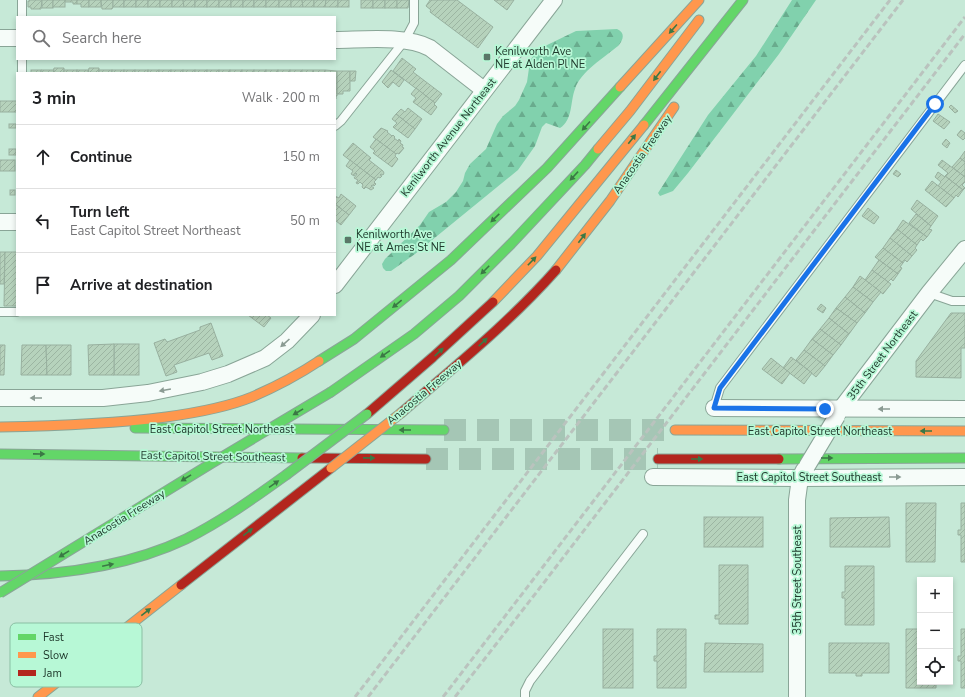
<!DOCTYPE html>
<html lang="en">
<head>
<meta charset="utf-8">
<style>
  body { margin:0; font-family:"Nunito Sans",sans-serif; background:#f6f6f6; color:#202124 }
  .controls { position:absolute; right:12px; bottom:12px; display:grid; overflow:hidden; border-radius:0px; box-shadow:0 2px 6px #0003 }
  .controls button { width:36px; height:36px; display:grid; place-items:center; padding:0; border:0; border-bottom:1px solid #e0e0e0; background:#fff; color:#202124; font:20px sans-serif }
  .stop { position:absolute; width:12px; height:12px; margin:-9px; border:3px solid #1a73e8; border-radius:50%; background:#fff }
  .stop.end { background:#1a73e8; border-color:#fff; box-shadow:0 1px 4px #0008 }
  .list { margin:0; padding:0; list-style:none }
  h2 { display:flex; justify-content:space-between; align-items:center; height:52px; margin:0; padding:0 16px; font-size:17px }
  h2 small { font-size:13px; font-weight:400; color:#757577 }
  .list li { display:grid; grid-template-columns:26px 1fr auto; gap:12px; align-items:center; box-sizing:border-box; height:64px; padding:0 16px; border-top:1px solid #e0e0e0 }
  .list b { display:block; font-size:15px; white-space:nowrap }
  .list p { margin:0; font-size:13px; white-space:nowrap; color:#757577 }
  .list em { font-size:13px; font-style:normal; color:#757577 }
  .icon { flex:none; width:22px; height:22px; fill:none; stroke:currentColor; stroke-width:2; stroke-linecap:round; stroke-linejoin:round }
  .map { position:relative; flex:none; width:965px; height:697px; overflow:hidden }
  .search { position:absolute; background:#fff; box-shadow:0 2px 6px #0003; left:16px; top:16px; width:320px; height:44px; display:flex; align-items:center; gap:10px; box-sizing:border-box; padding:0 14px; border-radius:0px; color:#757577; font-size:15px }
  .panel { position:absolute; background:#fff; box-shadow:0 2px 6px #0003; left:16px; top:72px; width:320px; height:244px; border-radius:0px }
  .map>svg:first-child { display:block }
  .forest { fill:url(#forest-firs) }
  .building { fill:url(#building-hatch); stroke:#98b09f }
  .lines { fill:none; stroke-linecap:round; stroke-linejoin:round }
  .primary-tunnel { stroke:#a5c6b5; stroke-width:22; stroke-dasharray:22 11; stroke-linecap:butt }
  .lane-casing { stroke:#89a597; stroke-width:10 }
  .street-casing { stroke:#89a597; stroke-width:18 }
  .fast-casing { stroke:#89a597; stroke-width:11 }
  .slow-casing { stroke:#89a597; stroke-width:11 }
  .jam-casing { stroke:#89a597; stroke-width:11 }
  .lane { stroke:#f6fcf9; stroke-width:8 }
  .street { stroke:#f6fcf9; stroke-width:16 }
  .fast { stroke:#63d668; stroke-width:9 }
  .slow { stroke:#ff974d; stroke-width:9 }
  .jam { stroke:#b3261e; stroke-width:9 }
  .rail { stroke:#bac3be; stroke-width:3; stroke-dasharray:6 3; stroke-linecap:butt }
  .street-bridge-casing { stroke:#89a597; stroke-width:18; stroke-linecap:butt }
  .fast-bridge-casing { stroke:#89a597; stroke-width:11; stroke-linecap:butt }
  .slow-bridge-casing { stroke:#89a597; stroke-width:11; stroke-linecap:butt }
  .street-bridge { stroke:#f6fcf9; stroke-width:16 }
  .fast-bridge { stroke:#63d668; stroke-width:9 }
  .slow-bridge { stroke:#ff974d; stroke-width:9 }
  .oneway { fill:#3b7845 }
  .oneway2 { fill:#8b9b93 }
  .route { stroke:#1a73e8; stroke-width:5 }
  .poi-dot { fill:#5a7768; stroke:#b7f8d6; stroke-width:1.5 }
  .labels { text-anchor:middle; stroke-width:3.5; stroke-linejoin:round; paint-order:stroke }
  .poi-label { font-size:11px; fill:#203a2d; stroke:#b7f8d6; text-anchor:start }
  .street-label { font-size:11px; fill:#203a2d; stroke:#b7f8d6 }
  .key { fill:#b7f8d6; stroke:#8abfa3; stroke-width:1 }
  .key-label { font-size:11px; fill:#203a2d }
</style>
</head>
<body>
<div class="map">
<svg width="965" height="697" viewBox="0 0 965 697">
  <defs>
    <pattern id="forest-firs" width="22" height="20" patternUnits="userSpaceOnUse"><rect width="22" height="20" fill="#81d1ad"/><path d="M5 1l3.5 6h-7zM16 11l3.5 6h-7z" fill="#69ab8d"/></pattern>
    <pattern id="building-hatch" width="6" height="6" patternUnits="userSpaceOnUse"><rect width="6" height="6" fill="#b6d2bc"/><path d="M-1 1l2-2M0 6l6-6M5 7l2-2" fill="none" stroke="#9cb5a2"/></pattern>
  </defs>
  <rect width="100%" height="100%" fill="#c6e9d7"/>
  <g class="forest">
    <polygon points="792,0 816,0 779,54 688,173 673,191 660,196 658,193 708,115 756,56"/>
    <path d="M617,29C626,33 623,40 618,46C605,57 580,72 575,89C570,102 573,120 560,128L546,123L542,127L535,146L518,170L415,254L391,271H386L383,268L382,264L385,259L420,225L429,212L446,202L456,192L463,181L465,173L470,164L486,149L497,124L503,116L515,106L519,100L527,82L530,61L534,54L543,47L576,31Z"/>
  </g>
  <g class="building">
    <polygon points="29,0 42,0 41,9 31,9 31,7 28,7 28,1 30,1"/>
    <rect x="42" y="0" width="11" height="8"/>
    <rect x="53" y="0" width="12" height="7"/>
    <polygon points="65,0 77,0 77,4 73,4 73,2 65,2"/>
    <polygon points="77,0 89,0 89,7 81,7 81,4 77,4"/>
    <rect x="89" y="0" width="12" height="7"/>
    <polygon points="101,0 113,0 113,7 112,9 102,9"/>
    <rect x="113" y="0" width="11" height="7"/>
    <rect x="124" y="0" width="12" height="7"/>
    <rect x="136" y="0" width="12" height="7"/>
    <rect x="148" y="0" width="12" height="7"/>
    <rect x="160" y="0" width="12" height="7"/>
    <polygon points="172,0 183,0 184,7 172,7"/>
    <polygon points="183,0 195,0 195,7 184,7"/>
    <rect x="195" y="0" width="12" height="7"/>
    <rect x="207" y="0" width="12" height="7"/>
    <rect x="219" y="0" width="12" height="7"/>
    <rect x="231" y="0" width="12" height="7"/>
    <rect x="243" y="0" width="11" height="7"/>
    <rect x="254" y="0" width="12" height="7"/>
    <rect x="266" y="0" width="13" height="7"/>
    <rect x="279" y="0" width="12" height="7"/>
    <polygon points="291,0 302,0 303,7 291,7"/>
    <polygon points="302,0 314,0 314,7 303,7"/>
    <polygon points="314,0 326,0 325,7 314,7"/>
    <polygon points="326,0 338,0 338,7 325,7"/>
    <rect x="338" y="0" width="11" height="7"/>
    <rect x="361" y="0" width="12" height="8"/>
    <rect x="373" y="0" width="12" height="8"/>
    <rect x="385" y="0" width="12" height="8"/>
    <polygon points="397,0 409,0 408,8 397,8"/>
    <polygon points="430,0 457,0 493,27 478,48 430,12 431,10 426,6"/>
    <polygon points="494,0 514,0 507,10"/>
    <polygon points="402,58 416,69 413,72 442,94 435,103 393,71"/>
    <polygon points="54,68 64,68 64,73 53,73"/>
    <polygon points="89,68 99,68 99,73 88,73"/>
    <rect x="31" y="70" width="10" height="3"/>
    <polygon points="41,70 54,70 53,73 41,73"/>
    <rect x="64" y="70" width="13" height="3"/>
    <rect x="77" y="70" width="11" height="3"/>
    <rect x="99" y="70" width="13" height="3"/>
    <rect x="112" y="70" width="12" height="3"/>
    <rect x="124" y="70" width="11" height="3"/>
    <rect x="135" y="70" width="13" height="3"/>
    <rect x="148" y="70" width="11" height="3"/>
    <rect x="159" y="70" width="12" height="3"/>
    <rect x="171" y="70" width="12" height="3"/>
    <rect x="183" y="70" width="12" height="3"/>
    <rect x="195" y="70" width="12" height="3"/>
    <rect x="207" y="70" width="12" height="3"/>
    <rect x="219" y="70" width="11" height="3"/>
    <rect x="230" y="70" width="12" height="3"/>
    <rect x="242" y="70" width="12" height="3"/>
    <rect x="254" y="70" width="12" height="3"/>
    <rect x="266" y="70" width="12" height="3"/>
    <rect x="278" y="70" width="12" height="3"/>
    <rect x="290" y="70" width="12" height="3"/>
    <polygon points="302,70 313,70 314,73 302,73"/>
    <polygon points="313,70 325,70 325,73 314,73"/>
    <polygon points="325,70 337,71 337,96 336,96 336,99 335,99 335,73 325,73"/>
    <polygon points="391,70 404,80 399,87 393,82 388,88 382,82"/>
    <polygon points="337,71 350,71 350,91 343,91 343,94 337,94"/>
    <polygon points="350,71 356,71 355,81 350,81"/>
    <polygon points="416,88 435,103 434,104 437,107 431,115 413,102 416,98 411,94"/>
    <rect x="0" y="101" width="17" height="11"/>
    <polygon points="951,105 958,111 955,113 949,107"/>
    <polygon points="408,108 422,119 415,129 396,114 401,109 405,112"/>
    <polygon points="396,114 415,129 408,138 393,127 397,123 392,119"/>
    <polygon points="938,114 950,122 944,129 933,121"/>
    <rect x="9" y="124" width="7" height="4"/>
    <polygon points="381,128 388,131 387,132 392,136 393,135 395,137 394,138 398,141 399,139 401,141 400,143 403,145 402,147 404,148 399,154 397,153 396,154 373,137"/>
    <polygon points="961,130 965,133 965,138 963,140 957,135"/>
    <polygon points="376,139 396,154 395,156 398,159 392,167 373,153 375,151 370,147"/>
    <polygon points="946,139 950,143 947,148 942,144"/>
    <polygon points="353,143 371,158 369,160 383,171 384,173 383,175 381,174 380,175 382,176 380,178 378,177 376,180 343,155"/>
    <rect x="9" y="149" width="7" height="6"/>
    <polygon points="965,151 965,162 960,158"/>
    <polygon points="960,158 965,162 965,177 952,167"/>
    <rect x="0" y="160" width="15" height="11"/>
    <polygon points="350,160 376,180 374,182 376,184 374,186 372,185 371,186 374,188 371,190 366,187 364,189 362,187 363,185 360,182 358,184 356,183 358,180 354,178 357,174 356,173 354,176 351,174 353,171 346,166"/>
    <polygon points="942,160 965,177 965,182 962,185 965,188 963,190 945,176 948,173 938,165"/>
    <polygon points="896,170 901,174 898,177 893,174"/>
    <polygon points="938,172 945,177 945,176 963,190 958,197 956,195 954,198 938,186 941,182 935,177"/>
    <polygon points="932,181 954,198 946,207 925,190"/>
    <rect x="10" y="190" width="5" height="5"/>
    <polygon points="341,194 356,206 349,215 335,204 335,196 339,198"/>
    <polygon points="917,200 938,216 931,226 911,209"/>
    <polygon points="335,204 349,215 341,225 335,220"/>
    <polygon points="868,208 879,217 874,224 862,216"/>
    <polygon points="916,214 931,226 929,229 932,230 927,237 909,223"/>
    <polygon points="903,220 927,237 923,241 921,239 917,245 897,229"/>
    <polygon points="897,229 917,245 915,248 917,250 912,256 890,238"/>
    <polygon points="890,238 912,256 907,262 905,260 903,263 883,248"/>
    <polygon points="883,248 903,263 900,267 902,268 898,274 875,257"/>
    <polygon points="0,252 5,252 4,284 0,284"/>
    <polygon points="5,252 17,252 17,306 4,306"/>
    <polygon points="879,260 898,274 893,281 891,279 888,282 872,270"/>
    <polygon points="872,270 891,284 883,294 865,280"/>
    <polygon points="860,276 881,292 873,302 853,287"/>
    <polygon points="853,287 873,302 865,313 845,297"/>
    <polygon points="845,297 865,313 857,323 836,308"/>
    <polygon points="821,304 826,308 823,313 817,309"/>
    <polygon points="836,308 857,323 849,334 829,318"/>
    <polygon points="951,313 965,313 965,348 961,348 961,378 916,377 916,361"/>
    <polygon points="248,315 267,315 271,318 264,327"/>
    <polygon points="829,318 849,334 841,345 820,329"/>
    <polygon points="211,323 223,356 212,360 209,353 174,365 177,372 166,376 154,343 165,339 167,342 200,330 200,327"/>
    <polygon points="820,329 841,345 833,355 812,339"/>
    <polygon points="812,339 833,355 825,366 804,350"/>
    <rect x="114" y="344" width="25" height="31"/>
    <polygon points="114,344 114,375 89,375 88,345"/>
    <polygon points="0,345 5,345 4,375 0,375"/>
    <polygon points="22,345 46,345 47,375 21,375"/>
    <polygon points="46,345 71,345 71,375 47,375"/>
    <polygon points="804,350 825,366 816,377 796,360"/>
    <polygon points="791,357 812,373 804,384 783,368"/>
    <polygon points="771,358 790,373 782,384 762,369"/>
    <polygon points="906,503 936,503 935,562 906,562"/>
    <polygon points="961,503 965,503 965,562 961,562 961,535 958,535 958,530 961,530"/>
    <rect x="704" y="517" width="59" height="30"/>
    <polygon points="889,517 890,547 830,547 830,518"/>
    <polygon points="719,565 748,565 748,624 719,624 719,619 715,619 715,615 719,615"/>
    <polygon points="845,566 874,566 874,625 845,625 845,598 842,598 842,592 845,592"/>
    <rect x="603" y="629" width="30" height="59"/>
    <polygon points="657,629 686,629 686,688 657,688 657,661 654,661 654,656 657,656"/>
    <polygon points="906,629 920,629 920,682 936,682 936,688 906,688"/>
    <polygon points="961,629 965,629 965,688 961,688 961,661 958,661 958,656 961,656"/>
    <polygon points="705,643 763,644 763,672 704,672"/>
    <polygon points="829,643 889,643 889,673 862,673 862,676 856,676 856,673 829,673"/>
  </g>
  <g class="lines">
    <g class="primary-tunnel">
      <polyline points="444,430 675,430"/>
      <polyline points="426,459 658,459"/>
    </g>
    <g class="lane-casing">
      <g id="lane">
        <polyline points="22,17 22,0"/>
        <polyline points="22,59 22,73"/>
        <polyline points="335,126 341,121 405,40 414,23 414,0"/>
        <polyline points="929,293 952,301 965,301"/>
        <polyline points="0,312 17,312"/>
        <polyline points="714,408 720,388 965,65"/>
        <polyline points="525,697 525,691 530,681 643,534"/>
      </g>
    </g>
    <g class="street-casing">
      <g id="street">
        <polyline points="0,38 17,38"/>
        <path d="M335,40C362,40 406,35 430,48L484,90"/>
        <polyline points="0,222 17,222"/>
        <polyline points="335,285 554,0"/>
        <polyline points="0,398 103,398 148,393 202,382 228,374 265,358 287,341 312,315"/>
        <polyline points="714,408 965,409"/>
        <polyline points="837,414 929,293 965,249"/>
        <polyline points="653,477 800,478 965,477"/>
        <polyline points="797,697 797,500 800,478 804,470"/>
      </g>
    </g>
    <g class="fast-casing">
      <g id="fast">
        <polyline points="644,125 743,0"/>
        <polyline points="319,361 354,339 451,260 547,168 620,87"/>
        <polyline points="331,392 414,334 459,296 511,244 585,165 598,149"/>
        <polyline points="135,428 444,430"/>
        <polyline points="0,454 302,458"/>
        <polyline points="779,459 965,458"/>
        <path d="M0,576C63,575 129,566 186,539C222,521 254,498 286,475"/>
      </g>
    </g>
    <g class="slow-casing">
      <g id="slow">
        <polyline points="620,87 699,0"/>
        <polyline points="598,149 630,111 699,20"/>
        <polyline points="556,270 610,201 674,107"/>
        <polyline points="493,302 537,256 644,125"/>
        <path d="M0,427C56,426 111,424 166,417C195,413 225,408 252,397C275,387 298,375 319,361"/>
        <polyline points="675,430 965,431"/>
        <polyline points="38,697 181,585"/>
      </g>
    </g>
    <g class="jam-casing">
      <g id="jam">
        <path d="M401,413C454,367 509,323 556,270"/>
        <polyline points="367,414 433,357 493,302"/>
        <polyline points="302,458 426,459"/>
        <polyline points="658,459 779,459"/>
        <polyline points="181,585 331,468"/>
      </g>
    </g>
    <use href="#lane" class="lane"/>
    <use href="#street" class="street"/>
    <use href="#fast" class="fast"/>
    <use href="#slow" class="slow"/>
    <use href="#jam" class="jam"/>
    <g class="rail">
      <polyline points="355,697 890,0"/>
      <polyline points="368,697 903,0"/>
      <polyline points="443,697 965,17"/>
      <polyline points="455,697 539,589 965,34"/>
    </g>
    <g class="street-bridge-casing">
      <polyline id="street-bridge" points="807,466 837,416"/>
    </g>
    <g class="fast-bridge-casing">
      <g id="fast-bridge">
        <polyline points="286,475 367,414"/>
        <polyline points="0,593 212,463 331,392"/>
      </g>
    </g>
    <g class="slow-bridge-casing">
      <polyline id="slow-bridge" points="331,468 401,413"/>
    </g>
    <use href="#street-bridge" class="street-bridge"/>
    <use href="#fast-bridge" class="fast-bridge"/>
    <use href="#slow-bridge" class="slow-bridge"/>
  </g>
  <defs><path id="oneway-solid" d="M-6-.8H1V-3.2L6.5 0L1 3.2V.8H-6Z"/></defs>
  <g class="oneway">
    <use href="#oneway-solid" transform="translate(673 29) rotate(131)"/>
    <use href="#oneway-solid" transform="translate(657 76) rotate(127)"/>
    <use href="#oneway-solid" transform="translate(586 126) rotate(132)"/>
    <use href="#oneway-solid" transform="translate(632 139) rotate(-52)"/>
    <use href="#oneway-solid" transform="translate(574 176) rotate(133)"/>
    <use href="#oneway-solid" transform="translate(495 218) rotate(136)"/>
    <use href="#oneway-solid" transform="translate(582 238) rotate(-53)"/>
    <use href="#oneway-solid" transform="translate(532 261) rotate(-46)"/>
    <use href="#oneway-solid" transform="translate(485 270) rotate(135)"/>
    <use href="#oneway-solid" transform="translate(397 304) rotate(141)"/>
    <use href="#oneway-solid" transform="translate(483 342) rotate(-43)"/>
    <use href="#oneway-solid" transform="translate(439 352) rotate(-43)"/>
    <use href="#oneway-solid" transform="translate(385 354) rotate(145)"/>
    <use href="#oneway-solid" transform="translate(298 412) rotate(149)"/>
    <use href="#oneway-solid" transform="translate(405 430) rotate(-180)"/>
    <use href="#oneway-solid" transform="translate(926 431) rotate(-180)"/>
    <use href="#oneway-solid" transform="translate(39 454) rotate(1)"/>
    <use href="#oneway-solid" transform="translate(369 458) rotate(1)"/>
    <use href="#oneway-solid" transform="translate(827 458)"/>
    <use href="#oneway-solid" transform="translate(697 459)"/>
    <use href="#oneway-solid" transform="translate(186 478) rotate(148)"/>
    <use href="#oneway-solid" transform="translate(274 484) rotate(-35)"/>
    <use href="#oneway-solid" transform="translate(248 532) rotate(-38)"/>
    <use href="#oneway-solid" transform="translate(64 554) rotate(148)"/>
    <use href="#oneway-solid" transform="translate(108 565) rotate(-12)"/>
    <use href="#oneway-solid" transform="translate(146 612) rotate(-38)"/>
  </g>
  <g class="oneway2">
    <use href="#oneway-solid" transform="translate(285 343) rotate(138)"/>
    <use href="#oneway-solid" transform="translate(165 390) rotate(170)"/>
    <use href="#oneway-solid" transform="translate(36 398) rotate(-180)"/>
    <use href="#oneway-solid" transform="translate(884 409) rotate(180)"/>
    <use href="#oneway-solid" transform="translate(895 477)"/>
  </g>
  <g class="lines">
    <polyline class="route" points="825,409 714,408 720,388 935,104"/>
  </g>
  <g class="poi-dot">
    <rect x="483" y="53" width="8" height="8" rx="2"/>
    <rect x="344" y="236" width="8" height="8" rx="2"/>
  </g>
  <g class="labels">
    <g class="poi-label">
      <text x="495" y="55">Kenilworth Ave<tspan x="495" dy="13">NE at Alden Pl NE</tspan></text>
      <text x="356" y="238">Kenilworth Ave<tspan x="356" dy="13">NE at Ames St NE</tspan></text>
    </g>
    <g class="street-label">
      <text transform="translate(448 137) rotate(-52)" y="4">Kenilworth Avenue Northeast</text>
      <text transform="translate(642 154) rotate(-55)" y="4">Anacostia Freeway</text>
      <text transform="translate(882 355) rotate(-53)" y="4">35th Street Northeast</text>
      <text transform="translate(424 392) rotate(-40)" y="4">Anacostia Freeway</text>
      <text x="222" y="433">East Capitol Street Northeast</text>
      <text x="820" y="435">East Capitol Street Northeast</text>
      <text transform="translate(213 456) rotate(1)" y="4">East Capitol Street Southeast</text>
      <text x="809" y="481">East Capitol Street Southeast</text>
      <text transform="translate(124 517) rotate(-32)" y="4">Anacostia Freeway</text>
      <text transform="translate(797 580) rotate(-90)" y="4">35th Street Southeast</text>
    </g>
  </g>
  <rect x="10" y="623" width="132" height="64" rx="6" class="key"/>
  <rect x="18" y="634" width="18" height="6" fill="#63d668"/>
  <rect x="18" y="652" width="18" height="6" fill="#ff974d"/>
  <rect x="18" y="670" width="18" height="6" fill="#b3261e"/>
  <g class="key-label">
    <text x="43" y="641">Fast</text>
    <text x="43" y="659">Slow</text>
    <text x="43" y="677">Jam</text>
  </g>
</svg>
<div class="controls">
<button>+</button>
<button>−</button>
<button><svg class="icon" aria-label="locate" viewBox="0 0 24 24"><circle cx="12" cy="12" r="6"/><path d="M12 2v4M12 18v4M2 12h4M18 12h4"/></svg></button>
</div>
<div class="stop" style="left:935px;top:104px"></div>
<div class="stop end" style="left:825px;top:409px"></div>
<div class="search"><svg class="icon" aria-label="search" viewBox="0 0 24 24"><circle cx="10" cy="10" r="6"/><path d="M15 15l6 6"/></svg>Search here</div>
<section class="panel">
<h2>3 min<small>Walk · 200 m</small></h2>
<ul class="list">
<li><svg class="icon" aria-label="ahead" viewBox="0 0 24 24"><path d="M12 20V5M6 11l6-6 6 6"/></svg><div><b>Continue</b></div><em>150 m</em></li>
<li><svg class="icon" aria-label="left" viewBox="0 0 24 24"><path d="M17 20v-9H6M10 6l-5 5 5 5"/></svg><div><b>Turn left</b><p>East Capitol Street Northeast</p></div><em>50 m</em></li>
<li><svg class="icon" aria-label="arrive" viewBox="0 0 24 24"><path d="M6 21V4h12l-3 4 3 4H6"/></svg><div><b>Arrive at destination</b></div></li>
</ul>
</section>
</div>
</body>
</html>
